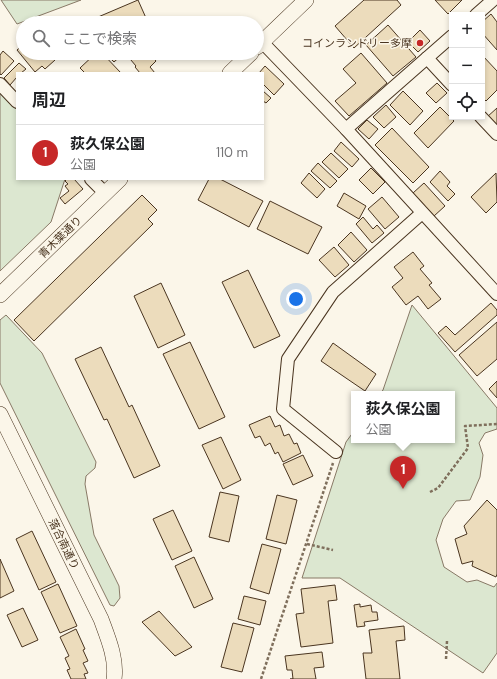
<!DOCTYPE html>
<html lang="ja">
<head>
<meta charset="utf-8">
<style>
  body { margin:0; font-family:"DM Sans","Noto Sans JP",sans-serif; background:#f2f2f2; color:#202124 }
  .controls { position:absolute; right:12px; top:12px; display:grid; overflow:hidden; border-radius:0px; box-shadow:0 2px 6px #0003 }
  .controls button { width:36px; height:36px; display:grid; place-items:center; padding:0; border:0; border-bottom:1px solid #e0e0e0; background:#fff; color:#202124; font:20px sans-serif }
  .you { position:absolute; left:296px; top:299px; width:14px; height:14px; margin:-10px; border:3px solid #fff; border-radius:50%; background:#1a73e8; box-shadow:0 0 0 6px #1a73e833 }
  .badge { display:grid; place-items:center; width:26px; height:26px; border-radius:50%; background:#c62828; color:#fff; font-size:13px; font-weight:700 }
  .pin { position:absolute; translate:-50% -33px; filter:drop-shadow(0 1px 2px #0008) }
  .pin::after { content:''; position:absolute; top:21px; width:14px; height:12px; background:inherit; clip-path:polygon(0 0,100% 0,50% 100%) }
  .popup { position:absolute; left:351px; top:391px; width:104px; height:52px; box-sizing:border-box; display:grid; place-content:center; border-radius:0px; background:#fff; filter:drop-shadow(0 1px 3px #0005); font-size:13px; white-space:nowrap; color:#757577 }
  .popup b { font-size:15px; color:#202124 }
  .popup::after { content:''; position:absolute; left:50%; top:100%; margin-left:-8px; border:8px solid transparent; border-top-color:#fff }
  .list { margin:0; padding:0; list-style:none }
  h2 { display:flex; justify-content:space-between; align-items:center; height:52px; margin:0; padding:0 16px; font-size:17px }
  h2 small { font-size:13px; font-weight:400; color:#757577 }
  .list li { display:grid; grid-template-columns:26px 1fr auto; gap:12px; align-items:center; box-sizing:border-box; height:56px; padding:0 16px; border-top:1px solid #e0e0e0 }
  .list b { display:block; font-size:15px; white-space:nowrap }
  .list p { margin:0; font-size:13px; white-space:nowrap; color:#757577 }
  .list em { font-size:13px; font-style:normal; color:#757577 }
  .icon { flex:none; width:22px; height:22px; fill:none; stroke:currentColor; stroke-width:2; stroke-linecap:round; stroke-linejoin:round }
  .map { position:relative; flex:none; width:497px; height:679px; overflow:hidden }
  .search { position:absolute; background:#fff; box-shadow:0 2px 6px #0003; left:16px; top:16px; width:248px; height:44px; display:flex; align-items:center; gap:10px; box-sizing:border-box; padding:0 14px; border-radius:22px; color:#757577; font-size:15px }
  .panel { position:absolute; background:#fff; box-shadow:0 2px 6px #0003; left:16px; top:72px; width:248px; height:108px; border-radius:0px }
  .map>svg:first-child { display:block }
  .green { fill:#dce7d0; stroke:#887966 }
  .building { fill:#ecdcbc; stroke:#4a3520 }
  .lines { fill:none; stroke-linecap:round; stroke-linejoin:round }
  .minor-casing { stroke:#4a3520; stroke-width:14 }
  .tertiary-casing { stroke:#4a3520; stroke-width:16 }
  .path { stroke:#7f6f5c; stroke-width:2.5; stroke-dasharray:3 2; stroke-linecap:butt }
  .minor { stroke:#fbf6e9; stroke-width:12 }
  .tertiary { stroke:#fbf6e9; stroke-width:15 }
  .poi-dot { fill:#c62828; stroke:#fbf6e9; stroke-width:1.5 }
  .labels { text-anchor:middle; stroke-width:3; stroke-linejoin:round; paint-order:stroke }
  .poi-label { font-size:11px; fill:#4a3520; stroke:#fbf6e9; text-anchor:end }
  .street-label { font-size:11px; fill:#4a3520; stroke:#fbf6e9 }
</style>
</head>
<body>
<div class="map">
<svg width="497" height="679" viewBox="0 0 497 679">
  <rect width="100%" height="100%" fill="#fbf6e9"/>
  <g class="green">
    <polygon points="1,0 81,0 17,24"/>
    <polygon points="0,92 17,110 17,179 65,179 51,222 0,271"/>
    <polygon points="412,305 497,408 497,429 485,433 479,443 483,455 480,477 470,500 456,501 443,519 436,540 444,567 467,582 477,580 494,587 497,583 497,653 483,673 340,578 302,578 346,442 354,431 354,440 452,440 452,394 380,394 383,390"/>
    <polygon points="6,315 42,353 96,462 95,468 86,476 85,484 94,535 119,586 120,598 114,606 110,605 0,383 0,320"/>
  </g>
  <g class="building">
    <polygon points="138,0 146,18 135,23 84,23"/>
    <polygon points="364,0 397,0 401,5 354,48 335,26"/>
    <polygon points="435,0 462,0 448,14"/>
    <polygon points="491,14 497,22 497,50 482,33 482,22"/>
    <polygon points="388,25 416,57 393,76 366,45"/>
    <polygon points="420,30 430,41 418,52 408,42"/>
    <polygon points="23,45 23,53 48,53 55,60 45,69 42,66 35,72 17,50"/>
    <polygon points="3,51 14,61 1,75 0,74 0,55"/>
    <polygon points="96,53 102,53 121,73 85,73 80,68"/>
    <polygon points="105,53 124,53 114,62"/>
    <polygon points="125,53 149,53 156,61 150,67 155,73 140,73 135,67 136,66"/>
    <polygon points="361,53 387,83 349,116 335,101 356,83 343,69"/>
    <polygon points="482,55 497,71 497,90 486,101 482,97"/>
    <polygon points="19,63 26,69 21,73 17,73 17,77 10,85 4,78"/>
    <polygon points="265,66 284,84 274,95 263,84 263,73 259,73"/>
    <polygon points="437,83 447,93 436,103 426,93"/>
    <polygon points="263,91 271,98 266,103 263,101"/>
    <polygon points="403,91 423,111 410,125 390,105"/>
    <polygon points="386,105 396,117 384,128 373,117"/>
    <polygon points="440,107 454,121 428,148 414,133"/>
    <polygon points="497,108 497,127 487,117"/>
    <polygon points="367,120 378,129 369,139 358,129"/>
    <polygon points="392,128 429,167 413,183 375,145"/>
    <polygon points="341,142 359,159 352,167 334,151"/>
    <polygon points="331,153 348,169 339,178 322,162"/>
    <polygon points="318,163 337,181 330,188 311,171"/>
    <polygon points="371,168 385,182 373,194 359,180"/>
    <polygon points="440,171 450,182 447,186 455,194 448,201 430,182"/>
    <polygon points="309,173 325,189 317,198 301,183"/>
    <polygon points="496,173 497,202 486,213 471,197"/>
    <polygon points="67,179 74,179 83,189 65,204 60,198 69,191 65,186 68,184 65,181"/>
    <polygon points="209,179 220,179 263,201 249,227 198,200"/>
    <polygon points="424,183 445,206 434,216 413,193"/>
    <polygon points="344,193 366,206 359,219 337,206"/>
    <polygon points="142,195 157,210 148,219 153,224 34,341 14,320"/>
    <polygon points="382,197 399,217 385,229 368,209"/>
    <polygon points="270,201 322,227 308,254 257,229"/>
    <polygon points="363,217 373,229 377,225 384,233 372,243 356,224"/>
    <polygon points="351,232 367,250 354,262 338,245"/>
    <polygon points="334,247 349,265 335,277 319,260"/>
    <polygon points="413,252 424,266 420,269 432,283 429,285 441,299 428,309 418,296 406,305 392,287 403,278 394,267"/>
    <polygon points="248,270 280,336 254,348 222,282"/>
    <polygon points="161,283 185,335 158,348 134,296"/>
    <polygon points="491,303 497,310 497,315 455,352 438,333 446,326 455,335"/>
    <polygon points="497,322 497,359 477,376 459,355"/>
    <polygon points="190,342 225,417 199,429 163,354"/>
    <polygon points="333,343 376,374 365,391 321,361"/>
    <polygon points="101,347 129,407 132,405 160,466 134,478 107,419 104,420 75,359"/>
    <polygon points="497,381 497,398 489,389"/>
    <polygon points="270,416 275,427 280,425 284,436 289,434 294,444 297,443 301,453 283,462 278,452 275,454 270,443 265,446 260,436 255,438 249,425"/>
    <polygon points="221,437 241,480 223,489 202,445"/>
    <polygon points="303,455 313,476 293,485 283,464"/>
    <polygon points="220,492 239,496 229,542 209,537"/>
    <polygon points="277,495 297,500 286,544 266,539"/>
    <polygon points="487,500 497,510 497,574 496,577 472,566 473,561 462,564 455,539 467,534 464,526"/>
    <polygon points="173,510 192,551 172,560 153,519"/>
    <polygon points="32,531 56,582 39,590 16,539"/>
    <polygon points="262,544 281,549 269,594 250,588"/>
    <polygon points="194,557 213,599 194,608 175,566"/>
    <polygon points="0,559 14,591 0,598"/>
    <polygon points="58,584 77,626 60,633 41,592"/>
    <polygon points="335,585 337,600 328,601 333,643 301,647 296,614 304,613 301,589"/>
    <polygon points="244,596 266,601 260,625 238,619"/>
    <polygon points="360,604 360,607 371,605 372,612 377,612 378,620 364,622 365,626 357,627 354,605"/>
    <polygon points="23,608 38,640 22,647 7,615"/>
    <polygon points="159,611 192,647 175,656 142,622"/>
    <polygon points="233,623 254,628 242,672 221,667"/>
    <polygon points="404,626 405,640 396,641 400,679 366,679 363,653 372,653 369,630"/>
    <polygon points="76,629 85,649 83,650 88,661 83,663 88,673 84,674 86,679 71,679 67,670 70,669 65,658 69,656 60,637"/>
    <polygon points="322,652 324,667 314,668 316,679 290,679 293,679 292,670 287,670 285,656"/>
  </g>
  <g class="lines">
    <g class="minor-casing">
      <g id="minor">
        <polyline points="476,15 493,0"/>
        <polyline points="262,42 346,129 497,294"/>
        <polyline points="427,58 452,85"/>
        <polyline points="0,84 17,102"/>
        <polyline points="481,117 497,134"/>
        <polyline points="346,129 452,36"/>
        <polyline points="91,179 105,193"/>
        <polyline points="336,452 283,409 288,359 333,292 422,213"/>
      </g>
    </g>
    <g class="tertiary-casing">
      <g id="tertiary">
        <polyline points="257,47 306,0"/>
        <polyline points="230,73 251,53"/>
        <polyline points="0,295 120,179"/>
        <path d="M0,414L101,619C108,638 117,659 114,679"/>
      </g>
    </g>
    <g class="path">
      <polyline points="430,492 438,488 468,448 465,426 497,424"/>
      <polyline points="307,544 333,550"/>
      <polyline points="446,659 447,641"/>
      <polyline points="261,679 333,463"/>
    </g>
    <use href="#minor" class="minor"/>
    <use href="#tertiary" class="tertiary"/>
  </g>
  <circle class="poi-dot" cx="420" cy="43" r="4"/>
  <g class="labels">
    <g class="poi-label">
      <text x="412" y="47">コインランドリー多摩</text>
    </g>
    <g class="street-label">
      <text transform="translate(60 237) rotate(-44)" y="4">青木葉通り</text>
      <text transform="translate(64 544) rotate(64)" y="4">落合南通り</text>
    </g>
  </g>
</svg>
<div class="controls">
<button>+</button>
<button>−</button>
<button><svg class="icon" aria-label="locate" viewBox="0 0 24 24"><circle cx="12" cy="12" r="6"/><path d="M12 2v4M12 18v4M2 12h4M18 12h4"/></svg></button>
</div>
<div class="you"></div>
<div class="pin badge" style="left:403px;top:489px">1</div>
<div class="popup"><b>荻久保公園</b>公園</div>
<div class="search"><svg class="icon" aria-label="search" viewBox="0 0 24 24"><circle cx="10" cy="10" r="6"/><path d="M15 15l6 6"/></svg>ここで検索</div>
<section class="panel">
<h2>周辺<small></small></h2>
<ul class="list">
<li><span class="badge">1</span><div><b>荻久保公園</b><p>公園</p></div><em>110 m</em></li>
</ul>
</section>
</div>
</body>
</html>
